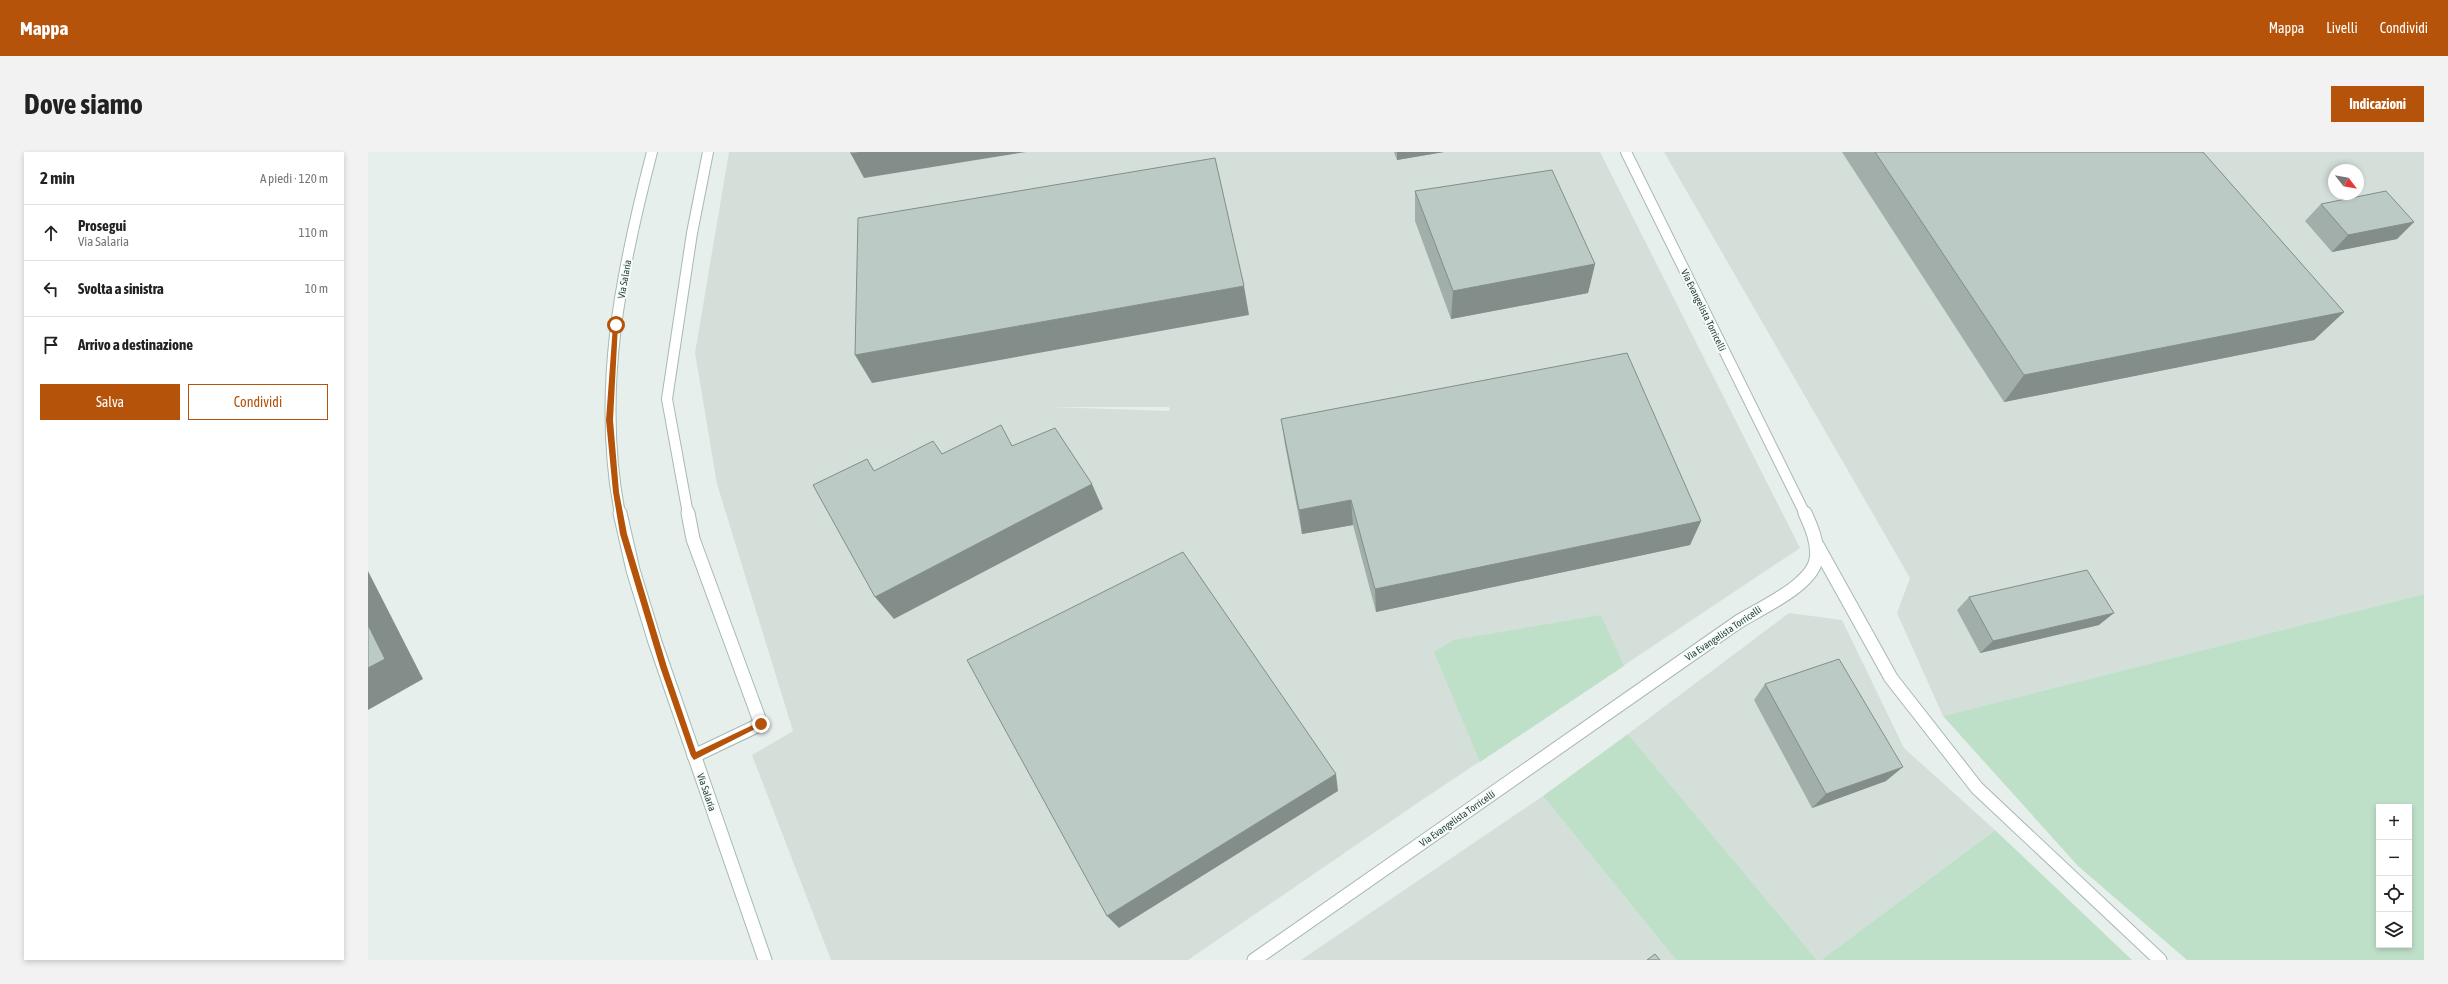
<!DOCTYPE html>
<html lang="it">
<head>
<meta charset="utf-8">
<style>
  body { margin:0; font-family:"Asap Condensed",sans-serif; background:#f2f2f2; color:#222 }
  .controls { position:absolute; right:12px; bottom:12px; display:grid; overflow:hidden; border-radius:0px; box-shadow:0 2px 6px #0003 }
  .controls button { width:36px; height:36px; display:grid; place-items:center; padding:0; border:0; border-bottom:1px solid #e0e0e0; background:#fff; color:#222; font:20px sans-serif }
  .compass { position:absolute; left:1960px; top:12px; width:36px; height:36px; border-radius:50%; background:#fff; box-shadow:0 2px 6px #0003; rotate:121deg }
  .stop { position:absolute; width:12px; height:12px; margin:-9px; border:3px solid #b45309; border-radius:50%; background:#fff }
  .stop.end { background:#b45309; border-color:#fff; box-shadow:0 1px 4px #0008 }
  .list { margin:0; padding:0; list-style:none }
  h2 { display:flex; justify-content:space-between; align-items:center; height:52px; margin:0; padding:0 16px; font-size:17px }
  h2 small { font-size:13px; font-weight:400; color:#767676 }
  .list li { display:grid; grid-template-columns:26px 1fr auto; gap:12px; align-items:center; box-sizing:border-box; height:56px; padding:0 16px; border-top:1px solid #e0e0e0 }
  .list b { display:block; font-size:15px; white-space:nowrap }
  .list p { margin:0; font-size:13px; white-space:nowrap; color:#767676 }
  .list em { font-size:13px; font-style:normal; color:#767676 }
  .actions { display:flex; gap:8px; padding:12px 16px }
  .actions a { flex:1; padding:9px 0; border:1px solid #b45309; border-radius:0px; text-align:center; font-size:14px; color:#b45309 }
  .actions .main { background:#b45309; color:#fff }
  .icon { flex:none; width:22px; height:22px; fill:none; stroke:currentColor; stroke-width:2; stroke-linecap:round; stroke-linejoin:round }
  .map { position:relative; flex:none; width:2056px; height:808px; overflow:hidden; border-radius:0px }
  header { display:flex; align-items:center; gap:24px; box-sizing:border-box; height:56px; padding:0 20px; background:#b45309; color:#fff }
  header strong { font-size:19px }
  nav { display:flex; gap:22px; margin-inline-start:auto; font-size:14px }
  .intro { display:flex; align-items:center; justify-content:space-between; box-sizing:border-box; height:96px; padding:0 24px }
  h1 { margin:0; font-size:28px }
  .button { padding:10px 18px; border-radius:0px; background:#b45309; color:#fff; font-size:14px; font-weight:700 }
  main { display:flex; gap:24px; padding:0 24px }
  aside { flex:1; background:#fff; border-radius:0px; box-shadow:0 2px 6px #0003 }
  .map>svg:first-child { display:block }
  .built { fill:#d4dfda; fill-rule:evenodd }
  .green { fill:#bfe0c8; fill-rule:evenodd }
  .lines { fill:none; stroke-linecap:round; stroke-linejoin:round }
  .service-far1-casing { stroke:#a8b8b2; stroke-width:12 }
  .service-casing { stroke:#a8b8b2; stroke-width:15 }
  .secondary-far1-casing { stroke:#a4bbb3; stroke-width:12 }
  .secondary-casing { stroke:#a4bbb3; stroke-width:15 }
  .service-far1 { stroke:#fff; stroke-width:10 }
  .service { stroke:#fff; stroke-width:13 }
  .secondary-far1 { stroke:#fff; stroke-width:10 }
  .secondary { stroke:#fff; stroke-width:13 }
  .wall { fill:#a1aea9 }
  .shaded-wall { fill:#838d89 }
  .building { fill:#bbcac4; stroke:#838d89 }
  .route { fill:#b45309 }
  .labels { text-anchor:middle; stroke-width:4; stroke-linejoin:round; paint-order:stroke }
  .street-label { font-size:10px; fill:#24423a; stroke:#f7fbf9 }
</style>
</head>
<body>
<header>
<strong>Mappa</strong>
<nav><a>Mappa</a><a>Livelli</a><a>Condividi</a></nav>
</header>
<div class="intro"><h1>Dove siamo</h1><a class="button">Indicazioni</a></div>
<main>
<aside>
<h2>2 min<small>A piedi · 120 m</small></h2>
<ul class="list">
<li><svg class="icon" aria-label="ahead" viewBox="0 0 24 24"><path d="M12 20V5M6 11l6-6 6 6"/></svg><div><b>Prosegui</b><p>Via Salaria</p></div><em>110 m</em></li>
<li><svg class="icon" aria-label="left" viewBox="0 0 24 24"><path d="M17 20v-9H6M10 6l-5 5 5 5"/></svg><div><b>Svolta a sinistra</b></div><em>10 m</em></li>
<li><svg class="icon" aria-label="arrive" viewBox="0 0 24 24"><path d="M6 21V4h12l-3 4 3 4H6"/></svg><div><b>Arrivo a destinazione</b></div></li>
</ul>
<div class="actions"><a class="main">Salva</a><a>Condividi</a></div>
</aside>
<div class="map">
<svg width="2056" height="808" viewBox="0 0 2056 808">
  <rect width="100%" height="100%" fill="#e6efeb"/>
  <g class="built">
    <path d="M361,0H1232L1432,396L1048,652L820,808H463L384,603L425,579L349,332L327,201ZM801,255L802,259L682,255Z"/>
    <path d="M1296,0H2056V442L1575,564L1529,461L1542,426ZM1966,18H1990V42H1966Z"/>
    <polygon points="1421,461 1474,468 1536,596 1627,678 1453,808 1449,808 1260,582"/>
    <polygon points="1175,644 1308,808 933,808"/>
  </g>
  <g class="green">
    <path d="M2056,442V808H1819L1710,714L1575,564ZM2011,655H2041V793H2011Z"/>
    <polygon points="1233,463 1256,514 1112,610 1066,500 1086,488"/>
    <polygon points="1260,582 1449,808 1308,808 1175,644"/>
    <polygon points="1627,678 1764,808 1453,808"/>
  </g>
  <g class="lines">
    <g class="service-far1-casing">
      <g id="service-far1">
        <polyline points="1258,0 1437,362"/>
        <polyline points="320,362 299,247 324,81 340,0"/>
      </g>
    </g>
    <g class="service-casing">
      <g id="service">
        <polyline points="320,361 325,387 393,572 326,604"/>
        <polyline points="1449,393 1523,526 1609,636 1792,808"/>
        <path d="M886,808L1370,470C1391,457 1443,434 1448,408C1451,392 1443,374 1437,361"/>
      </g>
    </g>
    <g class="secondary-far1-casing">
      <path id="secondary-far1" d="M252,362C228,239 253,119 284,0"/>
    </g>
    <g class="secondary-casing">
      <polyline id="secondary" points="252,361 265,418 287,490 397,808"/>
    </g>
    <use href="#service-far1" class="service-far1"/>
    <use href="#service" class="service"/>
    <use href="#secondary-far1" class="secondary-far1"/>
    <use href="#secondary" class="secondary"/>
  </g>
  <g class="wall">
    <polygon points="1026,0 1076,0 1029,8"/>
    <polygon points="1474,0 1835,0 1976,160 1946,188 1636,250"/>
    <polygon points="1047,39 1227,112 1220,141 1083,167 1047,69"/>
    <polygon points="1953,52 2046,70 2029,87 1964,100 1937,69"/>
    <polygon points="913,267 1333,369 1322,393 1008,460 985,373 934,382 917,293"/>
    <polygon points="1601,445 1731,473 1612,501 1589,458"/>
    <polygon points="1397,532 1518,629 1444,656 1386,548"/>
  </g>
  <g class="shaded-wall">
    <polygon points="495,0 658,0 496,26 483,2"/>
    <polygon points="1029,0 1076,0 1029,8"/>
    <polygon points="2046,70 2029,87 1964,100 1980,83"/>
    <polygon points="1227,112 1220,141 1083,167 1085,139"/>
    <polygon points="876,134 881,163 504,231 487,203"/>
    <polygon points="1976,160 1946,188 1636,250 1656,223"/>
    <polygon points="724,332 735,357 526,467 507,445"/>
    <polygon points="983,348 985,373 934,382 931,358"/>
    <polygon points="1333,369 1322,393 1008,460 1007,437"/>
    <polygon points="0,419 55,527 0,558"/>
    <polygon points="1746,461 1731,473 1612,501 1625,489"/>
    <polygon points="1535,615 1518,629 1444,656 1458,642"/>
    <polygon points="968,622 970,639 751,776 739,764"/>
  </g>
  <g class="building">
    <polygon points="483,0 495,0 483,2"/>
    <polygon points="1507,0 1835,0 1976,160 1656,223"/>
    <polygon points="847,6 876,134 487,203 490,66"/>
    <polygon points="1184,18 1227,112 1085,139 1047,39"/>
    <polygon points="2018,39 2046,70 1980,83 1953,52"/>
    <polygon points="1259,201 1333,369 1007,437 983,348 931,358 913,267"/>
    <polygon points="633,273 644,294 687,276 724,332 507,445 445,333 499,307 506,319 565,289 574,302"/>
    <polygon points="815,400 968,622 739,764 599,508"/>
    <polygon points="1719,418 1746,461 1625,489 1601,445"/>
    <polygon points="0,473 17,507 0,516"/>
    <polygon points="1471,507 1535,615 1458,642 1397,532"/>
    <polygon points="1287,802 1292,808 1279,808"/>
  </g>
  <polygon class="route" points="248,171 250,173 245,268 251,340 259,382 299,515 328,600 391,570 393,569 397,572 326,608 323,604 292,515 252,382 245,340 238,268 245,173"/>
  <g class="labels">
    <g class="street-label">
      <text transform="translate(256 127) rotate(-80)" y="4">Via Salaria</text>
      <text transform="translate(1336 158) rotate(64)" y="4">Via Evangelista Torricelli</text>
      <text transform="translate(1355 481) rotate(-34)" y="4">Via Evangelista Torricelli</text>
      <text transform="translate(339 640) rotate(71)" y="4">Via Salaria</text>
      <text transform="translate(1089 666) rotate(-35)" y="4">Via Evangelista Torricelli</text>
    </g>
  </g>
</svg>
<div class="controls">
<button>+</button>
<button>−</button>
<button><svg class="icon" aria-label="locate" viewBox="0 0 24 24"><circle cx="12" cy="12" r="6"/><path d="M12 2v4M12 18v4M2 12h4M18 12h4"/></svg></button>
<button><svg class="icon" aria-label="layers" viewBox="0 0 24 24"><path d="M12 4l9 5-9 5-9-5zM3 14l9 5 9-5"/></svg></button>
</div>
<svg class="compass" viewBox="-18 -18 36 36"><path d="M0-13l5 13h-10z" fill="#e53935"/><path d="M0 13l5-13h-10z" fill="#767676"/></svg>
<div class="stop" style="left:248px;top:173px"></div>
<div class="stop end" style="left:393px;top:572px"></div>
</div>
</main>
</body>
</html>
